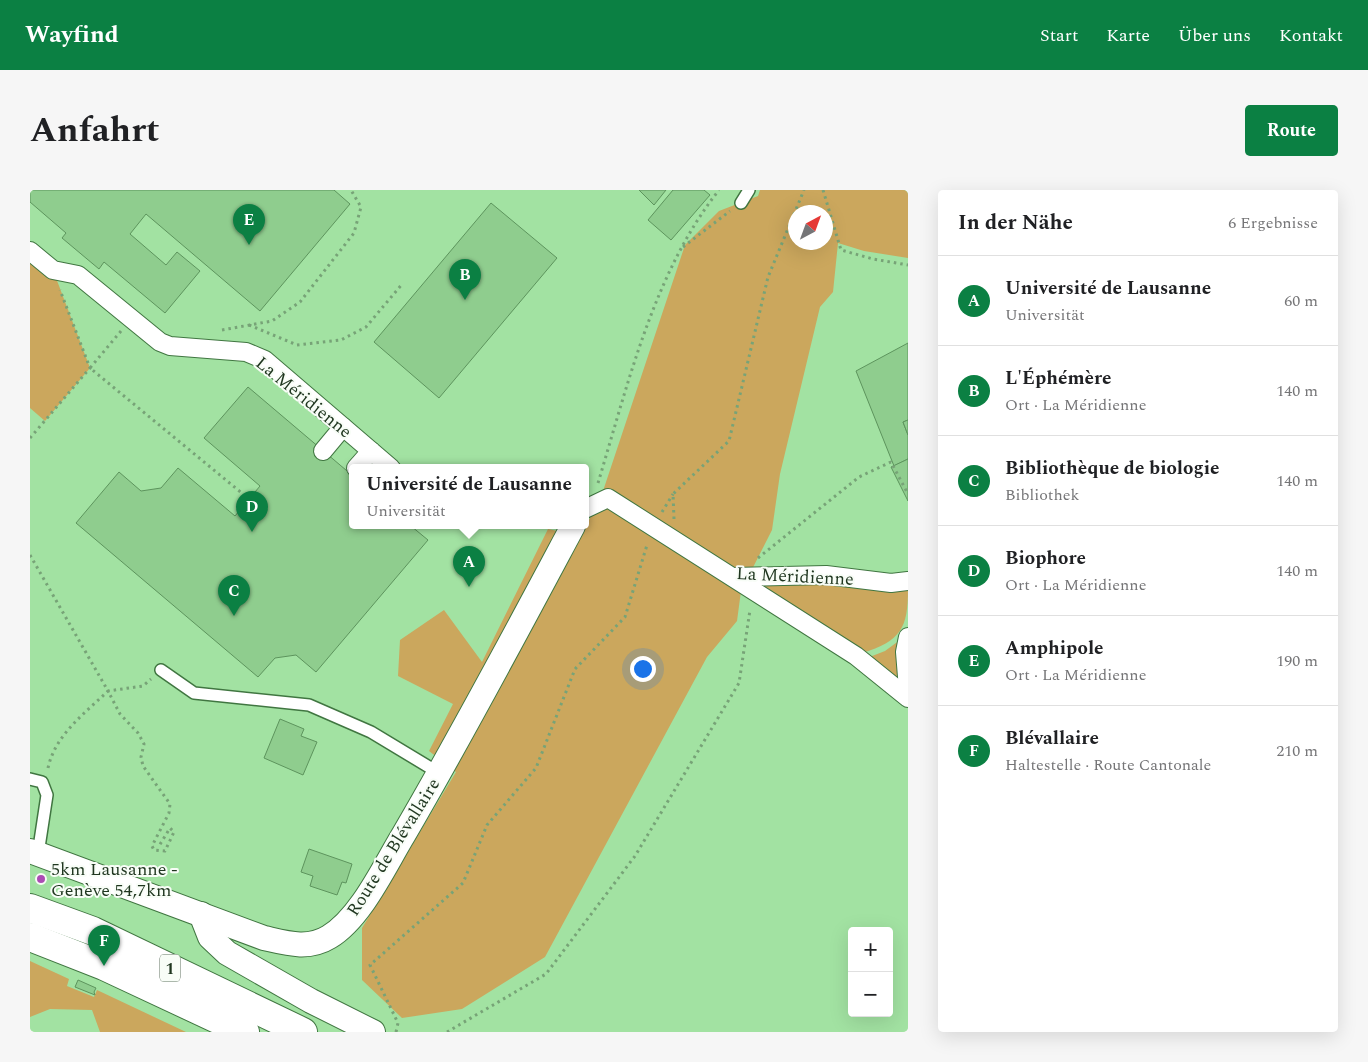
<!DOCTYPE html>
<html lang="de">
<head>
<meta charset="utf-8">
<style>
  body { margin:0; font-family:Spectral,serif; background:#f6f6f6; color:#202124 }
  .controls { position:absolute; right:15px; bottom:15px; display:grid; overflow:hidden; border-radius:5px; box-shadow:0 5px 20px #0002 }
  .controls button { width:45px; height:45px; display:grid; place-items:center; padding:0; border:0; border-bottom:1px solid #e0e0e0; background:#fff; color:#202124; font:25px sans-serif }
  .compass { position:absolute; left:758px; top:15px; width:45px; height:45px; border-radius:50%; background:#fff; box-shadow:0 5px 20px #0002; rotate:41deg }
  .you { position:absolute; left:612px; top:478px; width:18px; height:18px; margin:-12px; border:4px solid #fff; border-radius:50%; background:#1a73e8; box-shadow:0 0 0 8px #1a73e833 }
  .badge { display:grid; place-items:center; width:32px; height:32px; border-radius:50%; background:#0b8043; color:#fff; font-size:16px; font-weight:700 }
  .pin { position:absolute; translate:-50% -41px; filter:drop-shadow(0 1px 2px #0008) }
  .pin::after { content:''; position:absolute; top:26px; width:18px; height:15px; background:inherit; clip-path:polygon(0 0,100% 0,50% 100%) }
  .popup { position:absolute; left:319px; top:274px; width:240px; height:65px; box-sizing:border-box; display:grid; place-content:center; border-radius:5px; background:#fff; filter:drop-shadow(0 1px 4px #0005); font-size:16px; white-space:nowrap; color:#757577 }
  .popup b { font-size:19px; color:#202124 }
  .popup::after { content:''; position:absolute; left:50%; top:100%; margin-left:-10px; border:10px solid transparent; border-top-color:#fff }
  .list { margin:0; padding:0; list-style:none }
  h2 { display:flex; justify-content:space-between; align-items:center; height:65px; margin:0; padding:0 20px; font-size:21px }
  h2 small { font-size:16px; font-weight:400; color:#757577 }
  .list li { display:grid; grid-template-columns:32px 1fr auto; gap:15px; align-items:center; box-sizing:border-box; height:90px; padding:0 20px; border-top:1px solid #e0e0e0 }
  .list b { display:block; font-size:19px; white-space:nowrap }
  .list p { margin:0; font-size:16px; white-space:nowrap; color:#757577 }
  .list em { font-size:16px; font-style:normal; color:#757577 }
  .map { position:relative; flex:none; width:878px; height:842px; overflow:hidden; border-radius:5px }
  header { display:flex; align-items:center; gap:30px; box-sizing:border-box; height:70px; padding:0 25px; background:#0b8043; color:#fff }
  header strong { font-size:24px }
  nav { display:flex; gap:28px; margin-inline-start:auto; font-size:18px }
  .intro { display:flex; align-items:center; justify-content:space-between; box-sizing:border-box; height:120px; padding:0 30px }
  h1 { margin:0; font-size:35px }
  .button { padding:12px 22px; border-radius:5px; background:#0b8043; color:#fff; font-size:18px; font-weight:700 }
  main { display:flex; gap:30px; padding:0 30px }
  aside { flex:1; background:#fff; border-radius:5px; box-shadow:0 5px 20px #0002 }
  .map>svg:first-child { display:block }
  .built { fill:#a2e2a2; fill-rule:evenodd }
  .green { fill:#cba75d; fill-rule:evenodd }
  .building { fill:#8fcd8e; stroke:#5d945d }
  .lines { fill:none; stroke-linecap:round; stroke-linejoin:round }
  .service-casing { stroke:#407641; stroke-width:14 }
  .pedestrian-casing { stroke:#407641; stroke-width:20 }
  .minor-casing { stroke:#407641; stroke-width:26 }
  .primary-casing { stroke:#407641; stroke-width:30 }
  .path { stroke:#77a377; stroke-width:3; stroke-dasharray:2.5 4; stroke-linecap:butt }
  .service { stroke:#fff; stroke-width:11 }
  .pedestrian { stroke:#fff; stroke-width:18 }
  .minor { stroke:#fff; stroke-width:24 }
  .primary { stroke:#fff; stroke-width:28 }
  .poi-dot { fill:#ab4cb4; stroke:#f8fdf7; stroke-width:2 }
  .labels { text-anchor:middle; stroke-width:4; stroke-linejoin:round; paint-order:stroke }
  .shield { fill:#f8fdf7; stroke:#607260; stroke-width:1 }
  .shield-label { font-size:16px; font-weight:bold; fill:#1f361f }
  .street-label { font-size:18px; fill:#1f361f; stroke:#f8fdf7 }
  .poi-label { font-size:18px; fill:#1f361f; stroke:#f8fdf7; text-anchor:start }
</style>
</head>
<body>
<header>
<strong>Wayfind</strong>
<nav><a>Start</a><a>Karte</a><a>Über uns</a><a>Kontakt</a></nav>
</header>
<div class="intro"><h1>Anfahrt</h1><a class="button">Route</a></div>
<main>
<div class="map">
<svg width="878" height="842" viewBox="0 0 878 842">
  <rect width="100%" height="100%" fill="#b2ecb1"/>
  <path class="built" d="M0,0H878V842H0ZM766,22H796V52H766ZM323,278H555V336H323ZM822,741H859V823H822Z"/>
  <g class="green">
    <path d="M730,0H878V68L834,61L808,53L803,102L790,117L750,284L742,340L711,401L707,431L677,467L515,767L432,819L372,828L332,790V738L426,582L399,561L423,514L368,486L370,450L414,420L452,472L518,339L551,346L572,304L655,55L689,21L728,6ZM766,22H796V52H766Z"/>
    <polygon points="0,61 23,80 60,178 15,231 0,218"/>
    <path d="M757,388L878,399C878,438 871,451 832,463L725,396Z"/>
    <polygon points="870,450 870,488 866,488 837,468 855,461"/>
    <polygon points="0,771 39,789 37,796 64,807 67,800 156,842 70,842 62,820 20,819 0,827"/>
  </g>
  <g class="building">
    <polygon points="0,0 304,0 320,14 230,121 116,24 100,44 136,75 147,62 170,81 135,123 74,72 69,79 32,48 36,43 0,12"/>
    <polygon points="609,0 636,0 624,15"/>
    <polygon points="643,0 674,0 680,5 641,50 618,30"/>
    <polygon points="461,13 527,68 409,208 344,152"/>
    <polygon points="878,153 878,230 873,232 878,245 878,269 864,276 826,181"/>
    <polygon points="218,197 323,286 323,336 381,336 398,350 286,482 266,465 245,468 228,487 46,333 89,282 111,301 131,298 148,278 205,326 230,296 174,248"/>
    <polygon points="878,230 878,245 873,232"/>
    <polygon points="878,269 878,311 861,277"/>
    <polygon points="250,529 274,539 271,546 287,552 273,585 234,568"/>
    <polygon points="279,659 322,674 316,693 312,692 307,705 280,696 283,686 271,682"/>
    <polygon points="48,790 66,798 64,802 65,805 45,797"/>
  </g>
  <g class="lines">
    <g class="service-casing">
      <g id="service">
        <polyline points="711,13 719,0"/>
        <polyline points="131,480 164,503 279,515 341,542 409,583"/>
        <polyline points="0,589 12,592 17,605 8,664"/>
      </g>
    </g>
    <g class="pedestrian-casing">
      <g id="pedestrian">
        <polyline points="0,61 23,80 48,85 130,152 140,156 216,162 235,170 361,278"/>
        <polyline points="293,261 313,237"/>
        <polyline points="326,278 341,261"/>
        <polyline points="555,319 578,308 826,466 878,508"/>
        <polyline points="704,387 796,385 861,393 878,391"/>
        <polyline points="878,447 875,462 878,499"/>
      </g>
    </g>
    <g class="minor-casing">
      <g id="minor">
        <path d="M0,661L234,748C256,753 278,760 299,747C331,728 355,675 374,644C433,543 488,439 543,336"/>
        <polyline points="171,724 180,747 197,763 281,811 343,842"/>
      </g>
    </g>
    <g class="primary-casing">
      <g id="primary">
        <polyline points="0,718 63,741 273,842"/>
        <polyline points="0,747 74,776 215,842"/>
      </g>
    </g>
    <g class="path">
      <polyline points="793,0 811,60 843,69 878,75"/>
      <polyline points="653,57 700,21"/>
      <polyline points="219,135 267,155 311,150 336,137 373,93"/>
      <polyline points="192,140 242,131 270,112 324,43 331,17 321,0"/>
      <polyline points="91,141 60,178 219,309"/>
      <polyline points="0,248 60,178 30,100"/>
      <path d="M568,293C598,194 624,82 689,0"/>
      <polyline points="632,322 643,304"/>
      <polyline points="644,329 643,304 699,251 738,87 774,0"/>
      <polyline points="0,365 78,501 113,496 121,489"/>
      <polyline points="728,368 829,287 861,272 878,304"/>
      <path d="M18,578C25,545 55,523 78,501L90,524L108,543L114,554L111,567L113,576L140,614L139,623L122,656L124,660L135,661L144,642L140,638L129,656"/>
      <polyline points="366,842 368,833 340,775 433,693 457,635 506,578 545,479 595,427 617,355"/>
      <polyline points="417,842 516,784 605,666 709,493 720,420"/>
    </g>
    <use href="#service" class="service"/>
    <use href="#pedestrian" class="pedestrian"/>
    <use href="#minor" class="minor"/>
    <use href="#primary" class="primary"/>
  </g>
  <circle class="poi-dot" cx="11" cy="689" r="5"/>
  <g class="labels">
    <rect class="shield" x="130" y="764.5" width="20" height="27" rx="4"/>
    <g class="shield-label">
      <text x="140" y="784">1</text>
    </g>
    <g class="street-label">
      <text transform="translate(274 207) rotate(39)" y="6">La Méridienne</text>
      <text transform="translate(765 386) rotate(3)" y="6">La Méridienne</text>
      <text transform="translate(363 657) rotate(-58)" y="6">Route de Blévallaire</text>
    </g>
    <g class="poi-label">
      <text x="21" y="685">5km Lausanne -<tspan x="21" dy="21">Genève 54,7km</tspan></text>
    </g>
  </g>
</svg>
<div class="controls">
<button>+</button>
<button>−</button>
</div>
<svg class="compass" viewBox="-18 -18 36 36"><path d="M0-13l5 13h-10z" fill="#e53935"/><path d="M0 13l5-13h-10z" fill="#757577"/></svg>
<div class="you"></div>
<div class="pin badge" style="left:439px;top:397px">A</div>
<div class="popup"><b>Université de Lausanne</b>Universität</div>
<div class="pin badge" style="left:435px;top:110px">B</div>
<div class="pin badge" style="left:204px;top:426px">C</div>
<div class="pin badge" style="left:222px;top:342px">D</div>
<div class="pin badge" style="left:219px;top:55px">E</div>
<div class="pin badge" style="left:74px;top:776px">F</div>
</div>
<aside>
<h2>In der Nähe<small>6 Ergebnisse</small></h2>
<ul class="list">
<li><span class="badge">A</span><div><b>Université de Lausanne</b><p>Universität</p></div><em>60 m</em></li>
<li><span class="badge">B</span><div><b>L'Éphémère</b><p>Ort · La Méridienne</p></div><em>140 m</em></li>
<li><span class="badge">C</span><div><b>Bibliothèque de biologie</b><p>Bibliothek</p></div><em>140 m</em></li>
<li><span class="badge">D</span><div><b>Biophore</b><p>Ort · La Méridienne</p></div><em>140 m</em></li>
<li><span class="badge">E</span><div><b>Amphipole</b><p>Ort · La Méridienne</p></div><em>190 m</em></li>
<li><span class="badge">F</span><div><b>Blévallaire</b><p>Haltestelle · Route Cantonale</p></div><em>210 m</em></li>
</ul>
</aside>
</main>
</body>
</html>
